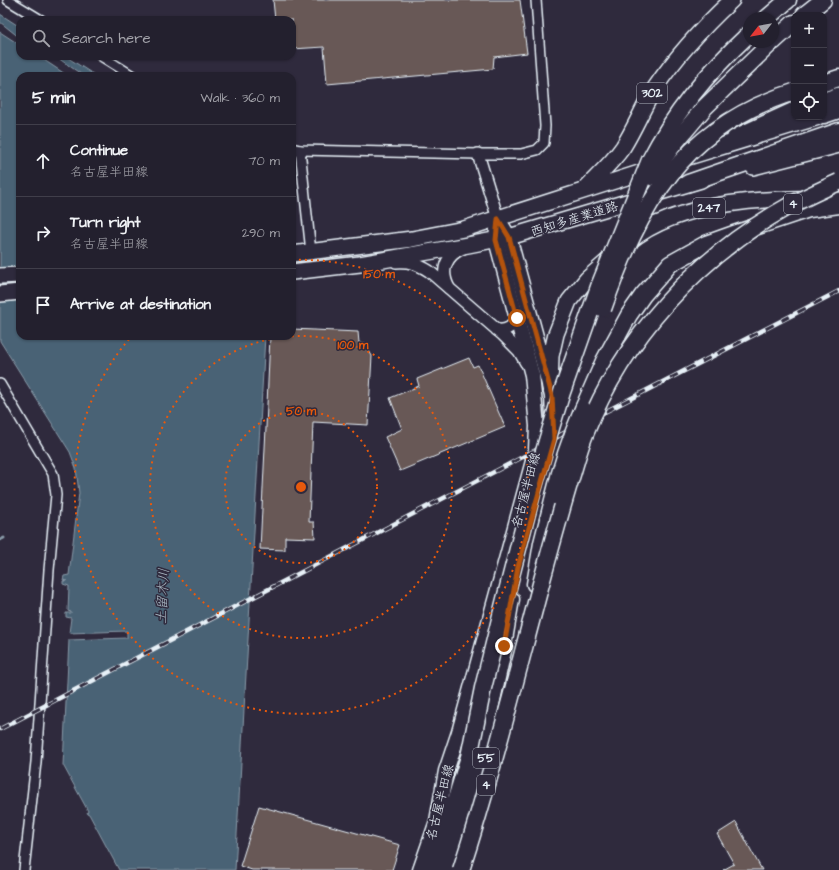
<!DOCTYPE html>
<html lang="en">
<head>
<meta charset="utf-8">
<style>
  body { margin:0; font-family:"Architects Daughter","Klee One",sans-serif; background:#2f2d3a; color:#f1f3f6 }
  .controls { position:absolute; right:12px; top:12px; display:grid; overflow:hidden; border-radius:8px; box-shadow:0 1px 3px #0004 }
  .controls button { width:36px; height:36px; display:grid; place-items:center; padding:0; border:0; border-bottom:1px solid #403e4a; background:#23202e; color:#f1f3f6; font:20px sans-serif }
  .compass { position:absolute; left:743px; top:12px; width:36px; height:36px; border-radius:50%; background:#23202e; box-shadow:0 1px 3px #0004; rotate:239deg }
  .stop { position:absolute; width:12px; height:12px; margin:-9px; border:3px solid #b45309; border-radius:50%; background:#fff }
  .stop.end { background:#b45309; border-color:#fff; box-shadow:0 1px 4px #0008 }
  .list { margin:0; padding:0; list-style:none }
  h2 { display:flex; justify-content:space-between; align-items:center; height:52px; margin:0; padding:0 16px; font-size:17px }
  h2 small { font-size:13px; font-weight:400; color:#a3a3aa }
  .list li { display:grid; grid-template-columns:26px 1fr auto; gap:12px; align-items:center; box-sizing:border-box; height:72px; padding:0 16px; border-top:1px solid #403e4a }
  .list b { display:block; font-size:15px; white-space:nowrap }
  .list p { margin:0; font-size:13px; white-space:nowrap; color:#a3a3aa }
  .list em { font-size:13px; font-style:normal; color:#a3a3aa }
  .icon { flex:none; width:22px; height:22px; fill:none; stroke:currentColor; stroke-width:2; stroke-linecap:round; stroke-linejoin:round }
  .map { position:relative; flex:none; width:839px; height:870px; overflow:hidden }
  .search { position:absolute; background:#23202e; box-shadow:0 1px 3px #0004; left:16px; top:16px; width:280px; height:44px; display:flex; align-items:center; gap:10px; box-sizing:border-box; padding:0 14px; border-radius:12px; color:#a3a3aa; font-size:15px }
  .panel { position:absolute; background:#23202e; box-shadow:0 1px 3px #0004; left:16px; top:72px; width:280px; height:268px; border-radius:12px }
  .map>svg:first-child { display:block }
  .water { fill:#4a6274; stroke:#899ba9 }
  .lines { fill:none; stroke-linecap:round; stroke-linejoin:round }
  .stream { stroke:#899ba9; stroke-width:3 }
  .building { fill:#685956; stroke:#e8f1f8 }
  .minor-casing { stroke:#e8f1f8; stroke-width:12 }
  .tertiary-casing { stroke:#e8f1f8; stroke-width:14 }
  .primary-casing { stroke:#e8f1f8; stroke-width:17 }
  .trunk-casing { stroke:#e8f1f8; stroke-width:18 }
  .motorway-casing { stroke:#e8f1f8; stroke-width:19 }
  .minor { stroke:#2f2a3d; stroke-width:9 }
  .tertiary { stroke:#2f2a3d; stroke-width:11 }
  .primary { stroke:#2f2a3d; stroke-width:14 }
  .trunk { stroke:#2f2a3d; stroke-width:15 }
  .motorway { stroke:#2f2a3d; stroke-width:16 }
  .rail-casing { stroke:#e8f1f8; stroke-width:4.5 }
  .rail { stroke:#2f2a3d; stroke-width:3; stroke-dasharray:9; stroke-linecap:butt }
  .motorway-bridge-casing { stroke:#e8f1f8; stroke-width:19; stroke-linecap:butt }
  .motorway-bridge { stroke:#2f2a3d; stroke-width:16 }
  .route { stroke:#b45309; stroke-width:5 }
  .ring { fill:none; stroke:#e8590c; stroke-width:2; stroke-dasharray:2 4 }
  .labels { text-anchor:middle; stroke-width:3; stroke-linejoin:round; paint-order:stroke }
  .shield { fill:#2f2a3d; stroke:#b0b5c0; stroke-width:1 }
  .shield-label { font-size:12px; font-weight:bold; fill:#e8f1f8 }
  .street-label { font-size:13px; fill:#e8f1f8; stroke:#2f2a3d }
  .water-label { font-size:14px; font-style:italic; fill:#a9b8c3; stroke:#2f2a3d }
  .centre { fill:#e8590c; stroke:#2f2a3d; stroke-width:2 }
  .ring-label { font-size:12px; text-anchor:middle; font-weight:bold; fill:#e8590c; stroke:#2f2a3d; stroke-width:3; stroke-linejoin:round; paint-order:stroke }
</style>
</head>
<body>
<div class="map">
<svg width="839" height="870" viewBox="0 0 839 870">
  <rect width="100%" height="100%" fill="#2f2a3d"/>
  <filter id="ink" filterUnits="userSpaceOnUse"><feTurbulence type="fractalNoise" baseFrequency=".025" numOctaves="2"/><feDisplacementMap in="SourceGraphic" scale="8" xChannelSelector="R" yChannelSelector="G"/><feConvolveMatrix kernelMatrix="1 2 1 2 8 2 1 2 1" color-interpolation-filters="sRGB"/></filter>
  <g filter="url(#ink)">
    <g class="water">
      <polygon points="0,14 20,27 20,38 0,22"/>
      <polygon points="0,32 20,45 20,56 38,56 68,76 20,76 20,336 265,336 235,870 119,870 89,814 87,813 88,811 63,765 69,640 127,638 127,631 69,633 71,618 66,617 66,613 71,613 71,612 68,611 69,586 63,584 63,581 67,581 63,580 64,576 69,575 79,493 76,468 70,452 58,433 0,341"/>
      <polygon points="55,56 65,56 96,76 84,76"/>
    </g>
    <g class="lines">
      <polyline class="stream" points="0,540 4,538"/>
    </g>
    <g class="building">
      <polygon points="273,0 520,0 527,53 494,57 493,69 327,84 324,47 292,49 292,20 275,20"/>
      <polygon points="292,329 358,332 359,343 365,344 372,356 368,425 313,422 309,522 314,522 315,538 285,537 285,550 260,549 266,428 270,336 292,336"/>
      <polygon points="469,358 473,367 478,365 505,427 400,471 385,437 402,429 390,398 419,386 417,379"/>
      <polygon points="259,806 400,845 392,870 252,870 240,866"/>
      <polygon points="736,822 752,852 762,870 723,870 734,864 717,834"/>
    </g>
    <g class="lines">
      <g class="minor-casing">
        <g id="minor">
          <polyline points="8,0 41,20"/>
          <polyline points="101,56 133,76"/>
          <polyline points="292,148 300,150 478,154 521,154 537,150 544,143 545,126 536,0"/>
          <polyline points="300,150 311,252"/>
          <polyline points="0,384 53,474 56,495 49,570 36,762 24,870"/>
        </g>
      </g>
      <g class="tertiary-casing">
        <g id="tertiary">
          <polyline points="478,154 498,219"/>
          <path d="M396,262C409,261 418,264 429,271L503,335L519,351L526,363"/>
          <path d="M449,288C440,271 445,256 463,248"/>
          <path d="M497,330C507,331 513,327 517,318"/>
        </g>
      </g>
      <g class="primary-casing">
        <g id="primary">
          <polyline points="503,227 509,237 550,388 552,396 553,417"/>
          <polyline points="502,657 512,599"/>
          <polyline points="420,870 437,821 446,771 459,732 536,450 537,426 532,375 496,240 498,219"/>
        </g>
      </g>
      <g class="trunk-casing">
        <g id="trunk">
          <polyline points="824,100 839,95"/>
          <polyline points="735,137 794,110"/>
          <polyline points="753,167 839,145"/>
          <path d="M584,190C597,176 612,163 623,147C635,128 643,107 655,88C677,55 703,27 732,0"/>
          <path d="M629,242C678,200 776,196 839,200"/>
          <polyline points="292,254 412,239 464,229 655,168"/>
          <polyline points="292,272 360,264 468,245 509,237 701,180"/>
          <polyline points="0,276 20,275"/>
          <polyline points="0,294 20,292"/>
          <polyline points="550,388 551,356 556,334 569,301 587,279 612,257"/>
        </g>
      </g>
      <g class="motorway-casing">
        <g id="motorway">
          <polyline points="804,15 823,0"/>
          <polyline points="767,18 788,0"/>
          <polyline points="773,42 794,23"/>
          <polyline points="824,83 839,78"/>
          <polyline points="824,115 839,110"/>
          <polyline points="680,159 817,117"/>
          <polyline points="688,183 839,131"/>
          <polyline points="583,409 604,361 629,315 643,295 670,264 706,244 734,234 809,209 839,205"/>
          <polyline points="535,584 542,543 554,496"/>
          <polyline points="434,870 469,757"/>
          <polyline points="447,870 467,813 504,646"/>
        </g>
      </g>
      <use href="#minor" class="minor"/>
      <use href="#tertiary" class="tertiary"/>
      <use href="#primary" class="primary"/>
      <use href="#trunk" class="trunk"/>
      <use href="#motorway" class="motorway"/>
      <g class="rail-casing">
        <polyline id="rail" points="0,729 536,450 562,434 839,291"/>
      </g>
      <use href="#rail" class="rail"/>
      <g class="motorway-bridge-casing">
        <g id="motorway-bridge">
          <polyline points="651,177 673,145 705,107 772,42"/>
          <path d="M603,309C639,205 683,126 794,92"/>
          <path d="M554,496C561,466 571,437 583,409"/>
          <path d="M469,757L483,688L504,603L533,490L547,441L562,392L600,284L650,160C675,111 709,71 749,34"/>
          <path d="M461,870C492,775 516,677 542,580C551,547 560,514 570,481C575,465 579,449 585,434C624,337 696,258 787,207C804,198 821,190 839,182"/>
        </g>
      </g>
      <use href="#motorway-bridge" class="motorway-bridge"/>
    </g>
  </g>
  <g class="lines" filter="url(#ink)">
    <polyline class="route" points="504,646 518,567 554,439 552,396 550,388 509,237 498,219 496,240 517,318"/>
  </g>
  <g class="ring">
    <circle cx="301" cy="487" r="76"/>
    <circle cx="301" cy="487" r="151"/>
    <path d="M293 260A227 227 0 1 1 131 337"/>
  </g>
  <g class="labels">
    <g class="shield">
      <rect x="637" y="83" width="30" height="20" rx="3"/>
      <rect x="784" y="194" width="18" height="20" rx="3"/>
      <rect x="693" y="198" width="32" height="20" rx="3"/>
      <rect x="473" y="748" width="26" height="20" rx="3"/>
      <rect x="477" y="775" width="18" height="20" rx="3"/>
    </g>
    <g class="shield-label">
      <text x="652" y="97">302</text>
      <text x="793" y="208">4</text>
      <text x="709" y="212">247</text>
      <text x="486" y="762">55</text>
      <text x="486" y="789">4</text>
    </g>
    <g class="street-label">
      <text transform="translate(574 218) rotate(-17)" y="5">西知多産業道路</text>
      <text transform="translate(525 490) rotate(-75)" y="5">名古屋半田線</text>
      <text transform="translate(439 802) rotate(-76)" y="5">名古屋半田線</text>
    </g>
    <g class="water-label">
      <text transform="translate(162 596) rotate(-87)" y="5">土留木川</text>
    </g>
  </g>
  <circle cx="301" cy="487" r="6" class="centre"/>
  <g class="ring-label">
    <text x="379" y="278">150 m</text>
    <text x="353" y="349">100 m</text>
    <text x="301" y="415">50 m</text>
  </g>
</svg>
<div class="controls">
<button>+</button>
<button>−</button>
<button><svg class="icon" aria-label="locate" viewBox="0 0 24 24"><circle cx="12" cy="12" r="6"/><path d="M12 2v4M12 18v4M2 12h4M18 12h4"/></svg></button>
</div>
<svg class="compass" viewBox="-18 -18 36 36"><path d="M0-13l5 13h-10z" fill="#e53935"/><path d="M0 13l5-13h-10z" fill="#a3a3aa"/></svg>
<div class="stop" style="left:517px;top:318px"></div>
<div class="stop end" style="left:504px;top:646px"></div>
<div class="search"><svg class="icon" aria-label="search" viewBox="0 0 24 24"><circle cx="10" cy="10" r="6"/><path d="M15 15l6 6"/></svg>Search here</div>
<section class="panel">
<h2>5 min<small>Walk · 360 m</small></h2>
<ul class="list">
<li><svg class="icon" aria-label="ahead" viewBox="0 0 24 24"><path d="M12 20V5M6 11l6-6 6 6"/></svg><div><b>Continue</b><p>名古屋半田線</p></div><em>70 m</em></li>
<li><svg class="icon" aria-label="right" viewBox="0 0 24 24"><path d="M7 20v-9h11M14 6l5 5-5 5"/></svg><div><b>Turn right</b><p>名古屋半田線</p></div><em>290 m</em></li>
<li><svg class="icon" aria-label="arrive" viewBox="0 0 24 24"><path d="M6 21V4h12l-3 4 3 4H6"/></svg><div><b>Arrive at destination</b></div></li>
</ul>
</section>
</div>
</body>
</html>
